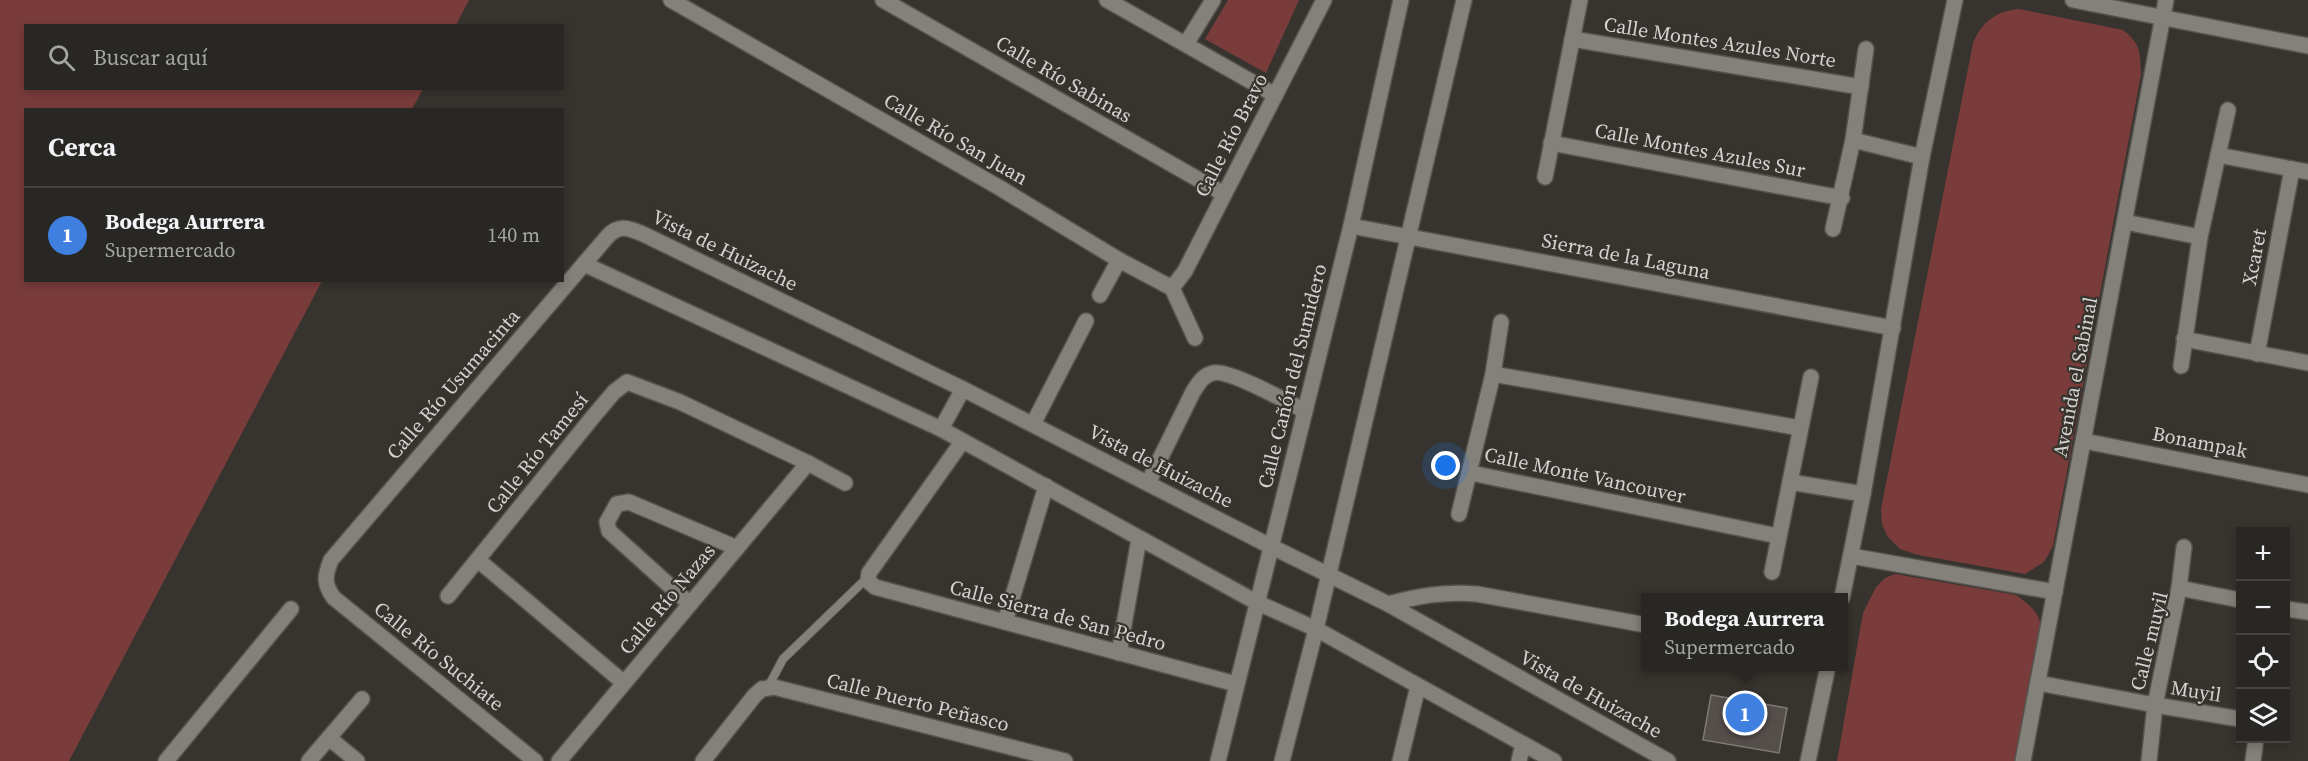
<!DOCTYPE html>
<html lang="es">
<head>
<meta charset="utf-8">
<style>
  body { margin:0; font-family:"Source Serif 4",serif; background:#312f2b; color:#f1f3f6 }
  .controls { position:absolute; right:18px; bottom:18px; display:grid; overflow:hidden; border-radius:0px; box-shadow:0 3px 9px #0003 }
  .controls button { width:54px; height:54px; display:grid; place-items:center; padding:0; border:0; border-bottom:2px solid #454441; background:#292723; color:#f1f3f6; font:30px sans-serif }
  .you { position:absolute; left:1446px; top:466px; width:21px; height:21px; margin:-15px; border:4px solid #fff; border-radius:50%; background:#1a73e8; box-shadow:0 0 0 9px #1a73e833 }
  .badge { display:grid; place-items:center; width:39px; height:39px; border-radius:50%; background:#bca0f2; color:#fff; font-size:20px; font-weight:700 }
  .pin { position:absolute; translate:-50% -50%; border:3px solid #fff; box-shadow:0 2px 6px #0006 }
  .popup { position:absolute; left:1641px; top:593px; width:207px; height:78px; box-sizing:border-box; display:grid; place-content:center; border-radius:0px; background:#292723; filter:drop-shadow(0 2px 4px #0005); font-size:20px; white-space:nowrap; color:#a5a5a6 }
  .popup b { font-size:22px; color:#f1f3f6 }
  .popup::after { content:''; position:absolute; left:50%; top:100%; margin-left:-12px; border:12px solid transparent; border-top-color:#292723 }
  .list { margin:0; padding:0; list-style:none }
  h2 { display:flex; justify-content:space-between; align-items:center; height:78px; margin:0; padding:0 24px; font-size:26px }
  h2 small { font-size:20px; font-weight:400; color:#a5a5a6 }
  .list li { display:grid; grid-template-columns:39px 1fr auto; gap:18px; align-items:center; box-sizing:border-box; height:96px; padding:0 24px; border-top:2px solid #454441 }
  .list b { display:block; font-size:22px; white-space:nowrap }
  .list p { margin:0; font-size:20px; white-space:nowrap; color:#a5a5a6 }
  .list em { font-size:20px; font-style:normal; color:#a5a5a6 }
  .icon { flex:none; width:33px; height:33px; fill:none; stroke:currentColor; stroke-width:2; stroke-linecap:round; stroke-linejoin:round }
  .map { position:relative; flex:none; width:2308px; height:761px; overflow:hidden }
  .search { position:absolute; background:#292723; box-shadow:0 3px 9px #0003; left:24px; top:24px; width:540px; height:66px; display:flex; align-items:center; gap:15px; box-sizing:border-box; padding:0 21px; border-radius:0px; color:#a5a5a6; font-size:22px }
  .panel { position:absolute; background:#292723; box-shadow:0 3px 9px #0003; left:24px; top:108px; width:540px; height:174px; border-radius:0px }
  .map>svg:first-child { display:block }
  .green { fill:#793c3b }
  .building { fill:#554f4c; stroke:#7f7976; stroke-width:1.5 }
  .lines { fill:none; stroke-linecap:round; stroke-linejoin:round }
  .service-casing { stroke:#55534e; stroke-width:10 }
  .minor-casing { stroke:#55534e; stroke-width:18 }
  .service { stroke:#84817b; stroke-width:8 }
  .minor { stroke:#84817b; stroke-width:15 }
  .labels { text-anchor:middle; stroke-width:4.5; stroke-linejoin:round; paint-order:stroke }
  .street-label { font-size:20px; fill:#d4d3cf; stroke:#37342f }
</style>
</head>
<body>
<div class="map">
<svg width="2308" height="761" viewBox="0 0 2308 761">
  <rect width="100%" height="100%" fill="#37342f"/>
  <g class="green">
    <polygon points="0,0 469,0 456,25 26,26 26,88 423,89 412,109 26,110 26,280 322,281 69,761 0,761"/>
    <polygon points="1228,0 1299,0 1266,73 1205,39"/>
    <path d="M2019,9L2123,30C2141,44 2140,52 2141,74L2053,546L2044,562L2025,574L1918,555L1900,549L1887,536L1882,524L1881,509L1973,43C1982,22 1996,11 2019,9Z"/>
    <path d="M1895,574L2016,595C2028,604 2038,610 2041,626L2015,761H1837L1863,613L1876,587L1885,578Z"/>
  </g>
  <polygon class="building" points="1711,695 1787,708 1779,753 1703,740"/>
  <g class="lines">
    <g class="service-casing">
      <polyline id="service" points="768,687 783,659 867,578"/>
    </g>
    <g class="minor-casing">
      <g id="minor">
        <polyline points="671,0 1000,188 1119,260 1172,288 1195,338"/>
        <polyline points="883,0 1224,194"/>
        <polyline points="1107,0 1275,95"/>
        <polyline points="2073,0 2308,46"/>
        <polyline points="1572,39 1861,87"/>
        <polyline points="1186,44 1213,0"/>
        <polyline points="1853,140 1922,157"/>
        <polyline points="1551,143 1842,198"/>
        <polyline points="2218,155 2308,172"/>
        <polyline points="1545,177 1580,0"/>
        <polyline points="2125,222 2200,237"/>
        <polyline points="1351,226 1893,328"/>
        <polyline points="1833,229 1853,140 1866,49"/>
        <polyline points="584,264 941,429 1256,602 1316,629 1554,761"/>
        <polyline points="1172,288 1185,271 1324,0"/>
        <polyline points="1100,295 1119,260"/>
        <polyline points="2184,339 2308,363"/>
        <polyline points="2257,354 2292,169"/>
        <polyline points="2181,366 2200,237 2228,110"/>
        <polyline points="1493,374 1800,428"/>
        <polyline points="1033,424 1086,321"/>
        <polyline points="941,429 963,389"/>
        <polyline points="2084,441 2308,485"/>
        <polyline points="962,442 869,573 868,581 875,587 1236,684"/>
        <polyline points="1471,473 1778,536"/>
        <polyline points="1790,482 1863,494"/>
        <path d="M1148,483L1193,392C1198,384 1203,375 1213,373C1228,369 1288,402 1305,411"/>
        <polyline points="1459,514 1493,374 1501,322"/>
        <polyline points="1851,556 2055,592"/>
        <polyline points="478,560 624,683"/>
        <polyline points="1772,572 1811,377"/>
        <polyline points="2179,588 2240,600"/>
        <polyline points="448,596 592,418 614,392 627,382 680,402 808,463 845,483"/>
        <polyline points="1842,598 1863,494 1922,157 1955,0"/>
        <polyline points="690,604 609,531 607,522 617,504 629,502 737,548"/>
        <path d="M1388,604C1418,596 1445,591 1477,594L1646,625"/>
        <polyline points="2286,609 2308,612"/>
        <polyline points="1005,622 1046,486"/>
        <polyline points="1119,653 1139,539"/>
        <polyline points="2038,683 2155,705 2240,719"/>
        <polyline points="329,738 357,761"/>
        <polyline points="166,761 291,609"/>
        <polyline points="309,761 362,699"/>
        <path d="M535,761L334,598C323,584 325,575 331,560L607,237C619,224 628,228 643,234L963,389L1270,546L1388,604L1668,761"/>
        <polyline points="559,761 808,463"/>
        <polyline points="703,761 755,695 762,689 774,687 1065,761"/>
        <polyline points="1218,761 1351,226 1401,0"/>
        <polyline points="1282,761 1316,629 1464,0"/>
        <polyline points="1400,761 1418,686"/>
        <polyline points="1519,761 1523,744"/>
        <polyline points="1808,761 1828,666"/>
        <polyline points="2023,761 2166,0"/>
        <polyline points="2149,761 2155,705 2179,588 2184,547"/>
        <polyline points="2253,761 2256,738"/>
      </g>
    </g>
    <use href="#service" class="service"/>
    <use href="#minor" class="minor"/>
  </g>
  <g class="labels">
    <g class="street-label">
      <text transform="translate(1720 42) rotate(9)" y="7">Calle Montes Azules Norte</text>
      <text transform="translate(1064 79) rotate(30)" y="7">Calle Río Sabinas</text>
      <text transform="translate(1231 135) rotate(-63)" y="7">Calle Río Bravo</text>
      <text transform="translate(956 139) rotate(30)" y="7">Calle Río San Juan</text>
      <text transform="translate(1700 150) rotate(11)" y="7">Calle Montes Azules Sur</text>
      <text transform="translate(725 250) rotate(26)" y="7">Vista de Huizache</text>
      <text transform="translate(1626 256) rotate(11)" y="7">Sierra de la Laguna</text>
      <text transform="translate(2254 257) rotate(-79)" y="7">Xcaret</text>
      <text transform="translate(1292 376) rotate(-76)" y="7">Calle Cañón del Sumidero</text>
      <text transform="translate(2075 377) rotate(-79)" y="7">Avenida el Sabinal</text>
      <text transform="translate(453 384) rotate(-49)" y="7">Calle Río Usumacinta</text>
      <text transform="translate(2200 442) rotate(11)" y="7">Bonampak</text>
      <text transform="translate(537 453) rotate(-51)" y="7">Calle Río Tamesí</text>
      <text transform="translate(1161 466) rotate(27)" y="7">Vista de Huizache</text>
      <text transform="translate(1585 475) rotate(12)" y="7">Calle Monte Vancouver</text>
      <text transform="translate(667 599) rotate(-50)" y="7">Calle Río Nazas</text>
      <text transform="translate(1058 615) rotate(15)" y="7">Calle Sierra de San Pedro</text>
      <text transform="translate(2149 641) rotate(-76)" y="7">Calle muyil</text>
      <text transform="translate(439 656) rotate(39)" y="7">Calle Río Suchiate</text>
      <text transform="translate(2196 691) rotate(9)" y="7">Muyil</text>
      <text transform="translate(1591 694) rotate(29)" y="7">Vista de Huizache</text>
      <text transform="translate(918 702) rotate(14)" y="7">Calle Puerto Peñasco</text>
    </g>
  </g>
</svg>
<div class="controls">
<button>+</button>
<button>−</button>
<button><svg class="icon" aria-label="locate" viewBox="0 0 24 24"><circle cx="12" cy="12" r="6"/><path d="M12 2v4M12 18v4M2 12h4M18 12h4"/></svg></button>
<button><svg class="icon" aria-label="layers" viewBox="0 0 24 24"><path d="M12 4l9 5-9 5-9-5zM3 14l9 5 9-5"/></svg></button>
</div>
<div class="you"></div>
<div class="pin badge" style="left:1745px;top:713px;background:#3f7fe0">1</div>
<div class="popup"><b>Bodega Aurrera</b>Supermercado</div>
<div class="search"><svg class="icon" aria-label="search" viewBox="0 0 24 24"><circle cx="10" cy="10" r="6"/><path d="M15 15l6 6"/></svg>Buscar aquí</div>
<section class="panel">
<h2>Cerca<small></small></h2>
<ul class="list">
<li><span class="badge" style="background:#3f7fe0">1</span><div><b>Bodega Aurrera</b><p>Supermercado</p></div><em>140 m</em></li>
</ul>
</section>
</div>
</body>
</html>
